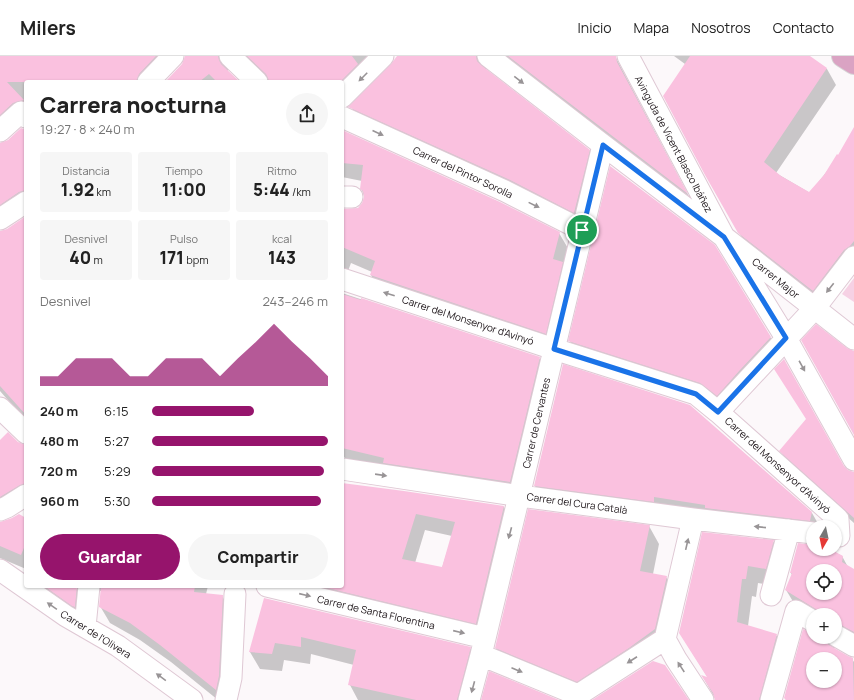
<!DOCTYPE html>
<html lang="es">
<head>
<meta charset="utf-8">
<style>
	body { margin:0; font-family:Manrope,sans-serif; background:#f6f6f6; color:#222; height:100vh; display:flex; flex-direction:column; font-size:15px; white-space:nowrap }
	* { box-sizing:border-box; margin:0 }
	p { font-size:13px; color:#767676 }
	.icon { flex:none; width:22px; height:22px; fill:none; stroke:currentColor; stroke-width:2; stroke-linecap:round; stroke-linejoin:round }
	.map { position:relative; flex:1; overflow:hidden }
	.panel { position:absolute; left:24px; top:24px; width:320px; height:508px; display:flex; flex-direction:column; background:#fff; border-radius:4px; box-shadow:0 1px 3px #0004 }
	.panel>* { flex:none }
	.needle { width:26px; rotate:189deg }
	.fabs { position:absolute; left:806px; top:464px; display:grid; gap:8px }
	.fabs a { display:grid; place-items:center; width:36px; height:36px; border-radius:50%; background:#fff; box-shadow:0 1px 3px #0004; font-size:20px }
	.pin { position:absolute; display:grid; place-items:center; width:34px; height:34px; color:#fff; margin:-17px; border:2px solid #fff; border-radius:50%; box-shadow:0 1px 4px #0007 }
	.round { display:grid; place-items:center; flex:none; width:42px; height:42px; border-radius:21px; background:#f6f6f6 }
	.summary { display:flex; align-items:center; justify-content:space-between; height:68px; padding:0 16px }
	h1 { font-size:22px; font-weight:800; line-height:30px }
	.stats { display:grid; grid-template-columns:repeat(3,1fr); gap:6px; height:68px; padding:4px 16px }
	.stats div { display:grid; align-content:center; border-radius:4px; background:#f6f6f6; text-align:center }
	.stats b { font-size:17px; font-weight:800 }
	.stats small { font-size:11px; font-weight:400 }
	.stats p { font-size:11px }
	.chart { height:112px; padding:8px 16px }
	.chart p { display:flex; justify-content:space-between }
	.chart svg { width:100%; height:72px; margin-top:4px; fill:#96146c; opacity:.7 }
	.cta { display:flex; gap:8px; margin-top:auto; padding:8px 16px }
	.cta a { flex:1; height:46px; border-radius:24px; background:#96146c; color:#fff; font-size:16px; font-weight:800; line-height:46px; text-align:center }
	.cta a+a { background:#f6f6f6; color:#222 }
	ul { padding:0 16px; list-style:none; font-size:13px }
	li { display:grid; grid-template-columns:64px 48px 1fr; align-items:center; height:30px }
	li i { height:10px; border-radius:5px; background:#96146c }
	header { display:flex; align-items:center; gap:24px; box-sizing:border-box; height:56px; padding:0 20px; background:#fff; border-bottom:1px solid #e0e0e0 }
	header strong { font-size:19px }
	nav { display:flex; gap:22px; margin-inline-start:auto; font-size:14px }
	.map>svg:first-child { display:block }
</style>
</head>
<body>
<header>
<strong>Milers</strong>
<nav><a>Inicio</a><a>Mapa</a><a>Nosotros</a><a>Contacto</a></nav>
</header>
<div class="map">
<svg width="854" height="644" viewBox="0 0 854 644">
	<rect width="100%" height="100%" fill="#fcf8fa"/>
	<path fill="#f6d1e4" d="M854 222V246L842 238Z"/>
	<path fill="#0003" fill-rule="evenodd" d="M0 0H177L157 26H26V62L0 82Z
		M186 0H378L342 37V26H268L249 8H231L227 16 238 26H166L183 9Z
		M399 0H615L695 152 488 10 486 14 589 94 598 111 584 173 362 69 352 52Z
		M674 0H808L827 13 836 29 776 117 810 137 838 101 854 75V209L822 250 748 192 706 119 685 8Z
		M22 73H26V154L0 173V87L9 85Z
		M342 75 559 177 569 194 555 294 380 236 371 219 372 216 351 207 342 231V159L389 204 361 132 362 125 342 121Z
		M26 162V365L0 335V176L7 174Z
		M714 190 780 297 726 355 579 301 570 285Z
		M342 237 539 302 549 318 519 443 357 409 342 400Z
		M564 310 812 457 820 471 543 444 535 430Z
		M0 385 17 387 26 390V447L0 463Z
		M781 395 854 417V467L788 408Z
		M342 428 504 451 513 467 485 584 255 530H342ZM425 474 452 480 442 512 415 507Z
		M26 463V513L0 502V467Z
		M649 470 659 488 653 518 666 521 676 538 664 591 587 642 506 609 496 592Z
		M703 477 773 485 783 503 776 530 758 527 756 541 752 540 748 570 776 579 787 596 774 644H716L703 621 708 622 680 577Z
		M813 490V493H828L842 500 848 511 854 514V588L835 591 834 593 852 603 854 606V644H786L785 642 813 578V581H835V559H813L797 552 786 534 792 519 791 517ZM813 515H835V537H813ZM813 603H835V625H813Z
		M36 530H76V534L78 530H208L206 538 222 540 232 557 218 644 171 606 140 584 110 567 100 550 102 535H94L84 567Z
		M264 545 470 592 480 609 471 644H358L350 629 354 609 311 598 310 608 284 604 282 615 260 613 250 596Z"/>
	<path fill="#fac1df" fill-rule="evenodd" d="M0 0H156L139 18 136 26H7L24 44 13 47 0 59Z
		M185 0H218L219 4 221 8 240 26H217L209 18 199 26H165L182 8Z
		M247 0H352L358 8 340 26H269L268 22 266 18Z
		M397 0H476L477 5 481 9 590 94 574 157 510 124 348 51 391 8Z
		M508 0H616L617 6 688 138Z
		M690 0H810L827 12 764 106 781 120 809 136 824 119 837 98 838 99 854 71V185L850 190 844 194 813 235 738 177 705 119 663 40Z
		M21 72 26 74V134L19 136 0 149V87L8 84Z
		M342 74 500 146 560 176 553 203 563 206 546 278 370 219 375 205 342 191V153L358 152 362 147 364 141 363 135 360 133 363 109 342 107Z
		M610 110 715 189 771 281 740 314 717 340 700 327 568 285Z
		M26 160V359L0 330V175L7 173Z
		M342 238 361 244V242L540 301 510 426 383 407 384 402 342 392Z
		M816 268 847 292 854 295V379L801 284Z
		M784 303 844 410 848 414 854 416V462L779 395 806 363 774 313Z
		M563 308 690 349 812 456 810 465 705 452V449L654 441V446L534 430Z
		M8 376 18 386 26 389V427L20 429 0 441V384Z
		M342 427 404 435 504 450 476 568 319 530H342ZM416 458 455 466 442 511 402 503Z
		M528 453 650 469 640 515 667 520 655 573 629 592 577 626 495 592Z
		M19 458 26 462V487L21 499 0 490V466L12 462Z
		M702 476 774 484 766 513 748 510 746 523H742L737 566 777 578 759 644H715L713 637 701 619 707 621 679 577Z
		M798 487 813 489V493H830L843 500 842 506 854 513V576L841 569 835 567V559H823L819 555 785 534 792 517H790ZM813 515H835V537H813Z
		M44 530H77L75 551 72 550Z
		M101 530H195L194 536 223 539 219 620 216 634 160 589 130 567 99 551Z
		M264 542 471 591 457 644H416L348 629 356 594 301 581V591L275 587 272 598 249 596Z
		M803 573 813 577V581H823L825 585 829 589 848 600 853 602 854 644H786L784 642ZM813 603H835V625H813Z
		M653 605 665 609 689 644H592Z
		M489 615 559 644H481Z"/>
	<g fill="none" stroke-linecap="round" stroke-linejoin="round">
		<g stroke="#dfc8d4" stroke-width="23">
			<path id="minor" d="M230 0 257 26
				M488 0 603 89 724 181 854 283
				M628 0 724 181 786 282 854 404
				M148 26 173 0
				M342 41 383 0
				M342 61 505 135 582 174
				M0 75 21 56 26 61
				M342 141H352
				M0 163 26 146
				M342 223 554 293 696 338 718 356 838 463 839 480
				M0 352 26 377
				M718 356 814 253 854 201
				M342 413 520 440 693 463 813 477
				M0 454 7 451 26 439
				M693 463 665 583 676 603 703 644
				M0 514 66 560 118 590 192 644
				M267 530 485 582
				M771 539 789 474
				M85 571 89 530
				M835 579 854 590
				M481 599 578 639 579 644
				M578 639 665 583
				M226 644 231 622 235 538
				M469 644 481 599 603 89
				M771 644 796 555 813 565"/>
		</g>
		<g stroke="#d6d4d5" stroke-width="24">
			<path id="major" d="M843 0 854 7"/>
		</g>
		<use href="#minor" stroke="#fff" stroke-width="21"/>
		<use href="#major" stroke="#daa3c3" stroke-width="22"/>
	</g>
	<defs><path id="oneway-solid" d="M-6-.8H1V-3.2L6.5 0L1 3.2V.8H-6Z"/></defs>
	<g fill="#989496">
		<use href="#oneway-solid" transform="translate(363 21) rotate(135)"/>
		<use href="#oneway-solid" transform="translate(519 24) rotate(38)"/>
		<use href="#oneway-solid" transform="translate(378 77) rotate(24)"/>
		<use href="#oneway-solid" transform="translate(534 149) rotate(26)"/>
		<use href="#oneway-solid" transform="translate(830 232) rotate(128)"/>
		<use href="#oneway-solid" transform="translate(389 238) rotate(-162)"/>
		<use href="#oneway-solid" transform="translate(802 310) rotate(61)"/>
		<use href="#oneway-solid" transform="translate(381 419) rotate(8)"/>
		<use href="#oneway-solid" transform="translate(760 471) rotate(-174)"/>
		<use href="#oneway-solid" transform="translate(510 477) rotate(105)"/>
		<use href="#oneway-solid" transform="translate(687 488) rotate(-77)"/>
		<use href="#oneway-solid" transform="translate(305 539) rotate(13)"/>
		<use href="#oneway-solid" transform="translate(52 550) rotate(-145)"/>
		<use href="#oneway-solid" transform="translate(459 576) rotate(13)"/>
		<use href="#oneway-solid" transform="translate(632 604) rotate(147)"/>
		<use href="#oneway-solid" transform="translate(681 611) rotate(-123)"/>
		<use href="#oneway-solid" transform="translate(517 614) rotate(23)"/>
		<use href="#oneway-solid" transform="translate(161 621) rotate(-144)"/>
		<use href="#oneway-solid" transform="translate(473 631) rotate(105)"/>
	</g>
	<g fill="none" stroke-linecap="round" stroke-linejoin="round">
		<g stroke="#fff" stroke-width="8">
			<path id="route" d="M603 89 724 181 786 282 718 356 696 338 554 293Z"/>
		</g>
		<use href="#route" stroke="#1a73e8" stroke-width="5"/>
	</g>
	<g text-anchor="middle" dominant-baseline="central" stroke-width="3" stroke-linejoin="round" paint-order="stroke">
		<g font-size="10" fill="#191115" stroke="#fff">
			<text transform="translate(674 88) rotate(62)">Avinguda de Vicent Blasco Ibáñez</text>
			<text transform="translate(463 116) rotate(25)">Carrer del Pintor Sorolla</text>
			<text transform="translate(776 222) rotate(39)">Carrer Major</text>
			<text transform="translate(468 264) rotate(18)">Carrer del Monsenyor d'Avinyó</text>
			<text transform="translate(536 367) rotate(-77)">Carrer de Cervantes</text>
			<text transform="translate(778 409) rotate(42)">Carrer del Monsenyor d'Avinyó</text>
			<text transform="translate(577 447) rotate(8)">Carrer del Cura Català</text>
			<text transform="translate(376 556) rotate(13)">Carrer de Santa Florentina</text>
			<text transform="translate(96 578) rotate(32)">Carrer de l'Olivera</text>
		</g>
	</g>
</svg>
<div class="fabs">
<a><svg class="needle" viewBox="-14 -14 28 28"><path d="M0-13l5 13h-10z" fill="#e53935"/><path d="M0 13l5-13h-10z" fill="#767676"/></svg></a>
<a><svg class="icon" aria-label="locate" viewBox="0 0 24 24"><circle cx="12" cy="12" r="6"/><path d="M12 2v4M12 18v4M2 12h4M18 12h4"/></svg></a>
<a>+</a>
<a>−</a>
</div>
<div class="pin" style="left:582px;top:174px;background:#1e9e55"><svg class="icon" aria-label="arrive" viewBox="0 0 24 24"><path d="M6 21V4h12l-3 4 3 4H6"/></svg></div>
<section class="panel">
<div class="summary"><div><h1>Carrera nocturna</h1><p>19:27 · 8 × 240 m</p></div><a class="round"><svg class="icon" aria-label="share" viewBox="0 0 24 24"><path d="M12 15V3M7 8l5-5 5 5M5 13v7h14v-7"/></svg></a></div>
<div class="stats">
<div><p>Distancia</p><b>1.92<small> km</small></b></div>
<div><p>Tiempo</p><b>11:00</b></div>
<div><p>Ritmo</p><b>5:44<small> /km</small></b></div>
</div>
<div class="stats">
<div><p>Desnivel</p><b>40<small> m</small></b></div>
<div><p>Pulso</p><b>171<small> bpm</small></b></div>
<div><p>kcal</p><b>143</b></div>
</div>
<div class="chart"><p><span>Desnivel</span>243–246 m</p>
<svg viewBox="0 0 160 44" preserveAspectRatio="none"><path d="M0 44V38L10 38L20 27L30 27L40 27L50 38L60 38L70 27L80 27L90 27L100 38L110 27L120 17L130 6L140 17L150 27L160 38V44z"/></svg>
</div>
<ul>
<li><b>240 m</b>6:15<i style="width:58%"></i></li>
<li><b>480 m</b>5:27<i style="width:100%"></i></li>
<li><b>720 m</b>5:29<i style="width:98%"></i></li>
<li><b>960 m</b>5:30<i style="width:96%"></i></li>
</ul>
<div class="cta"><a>Guardar</a><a>Compartir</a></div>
</section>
</div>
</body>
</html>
